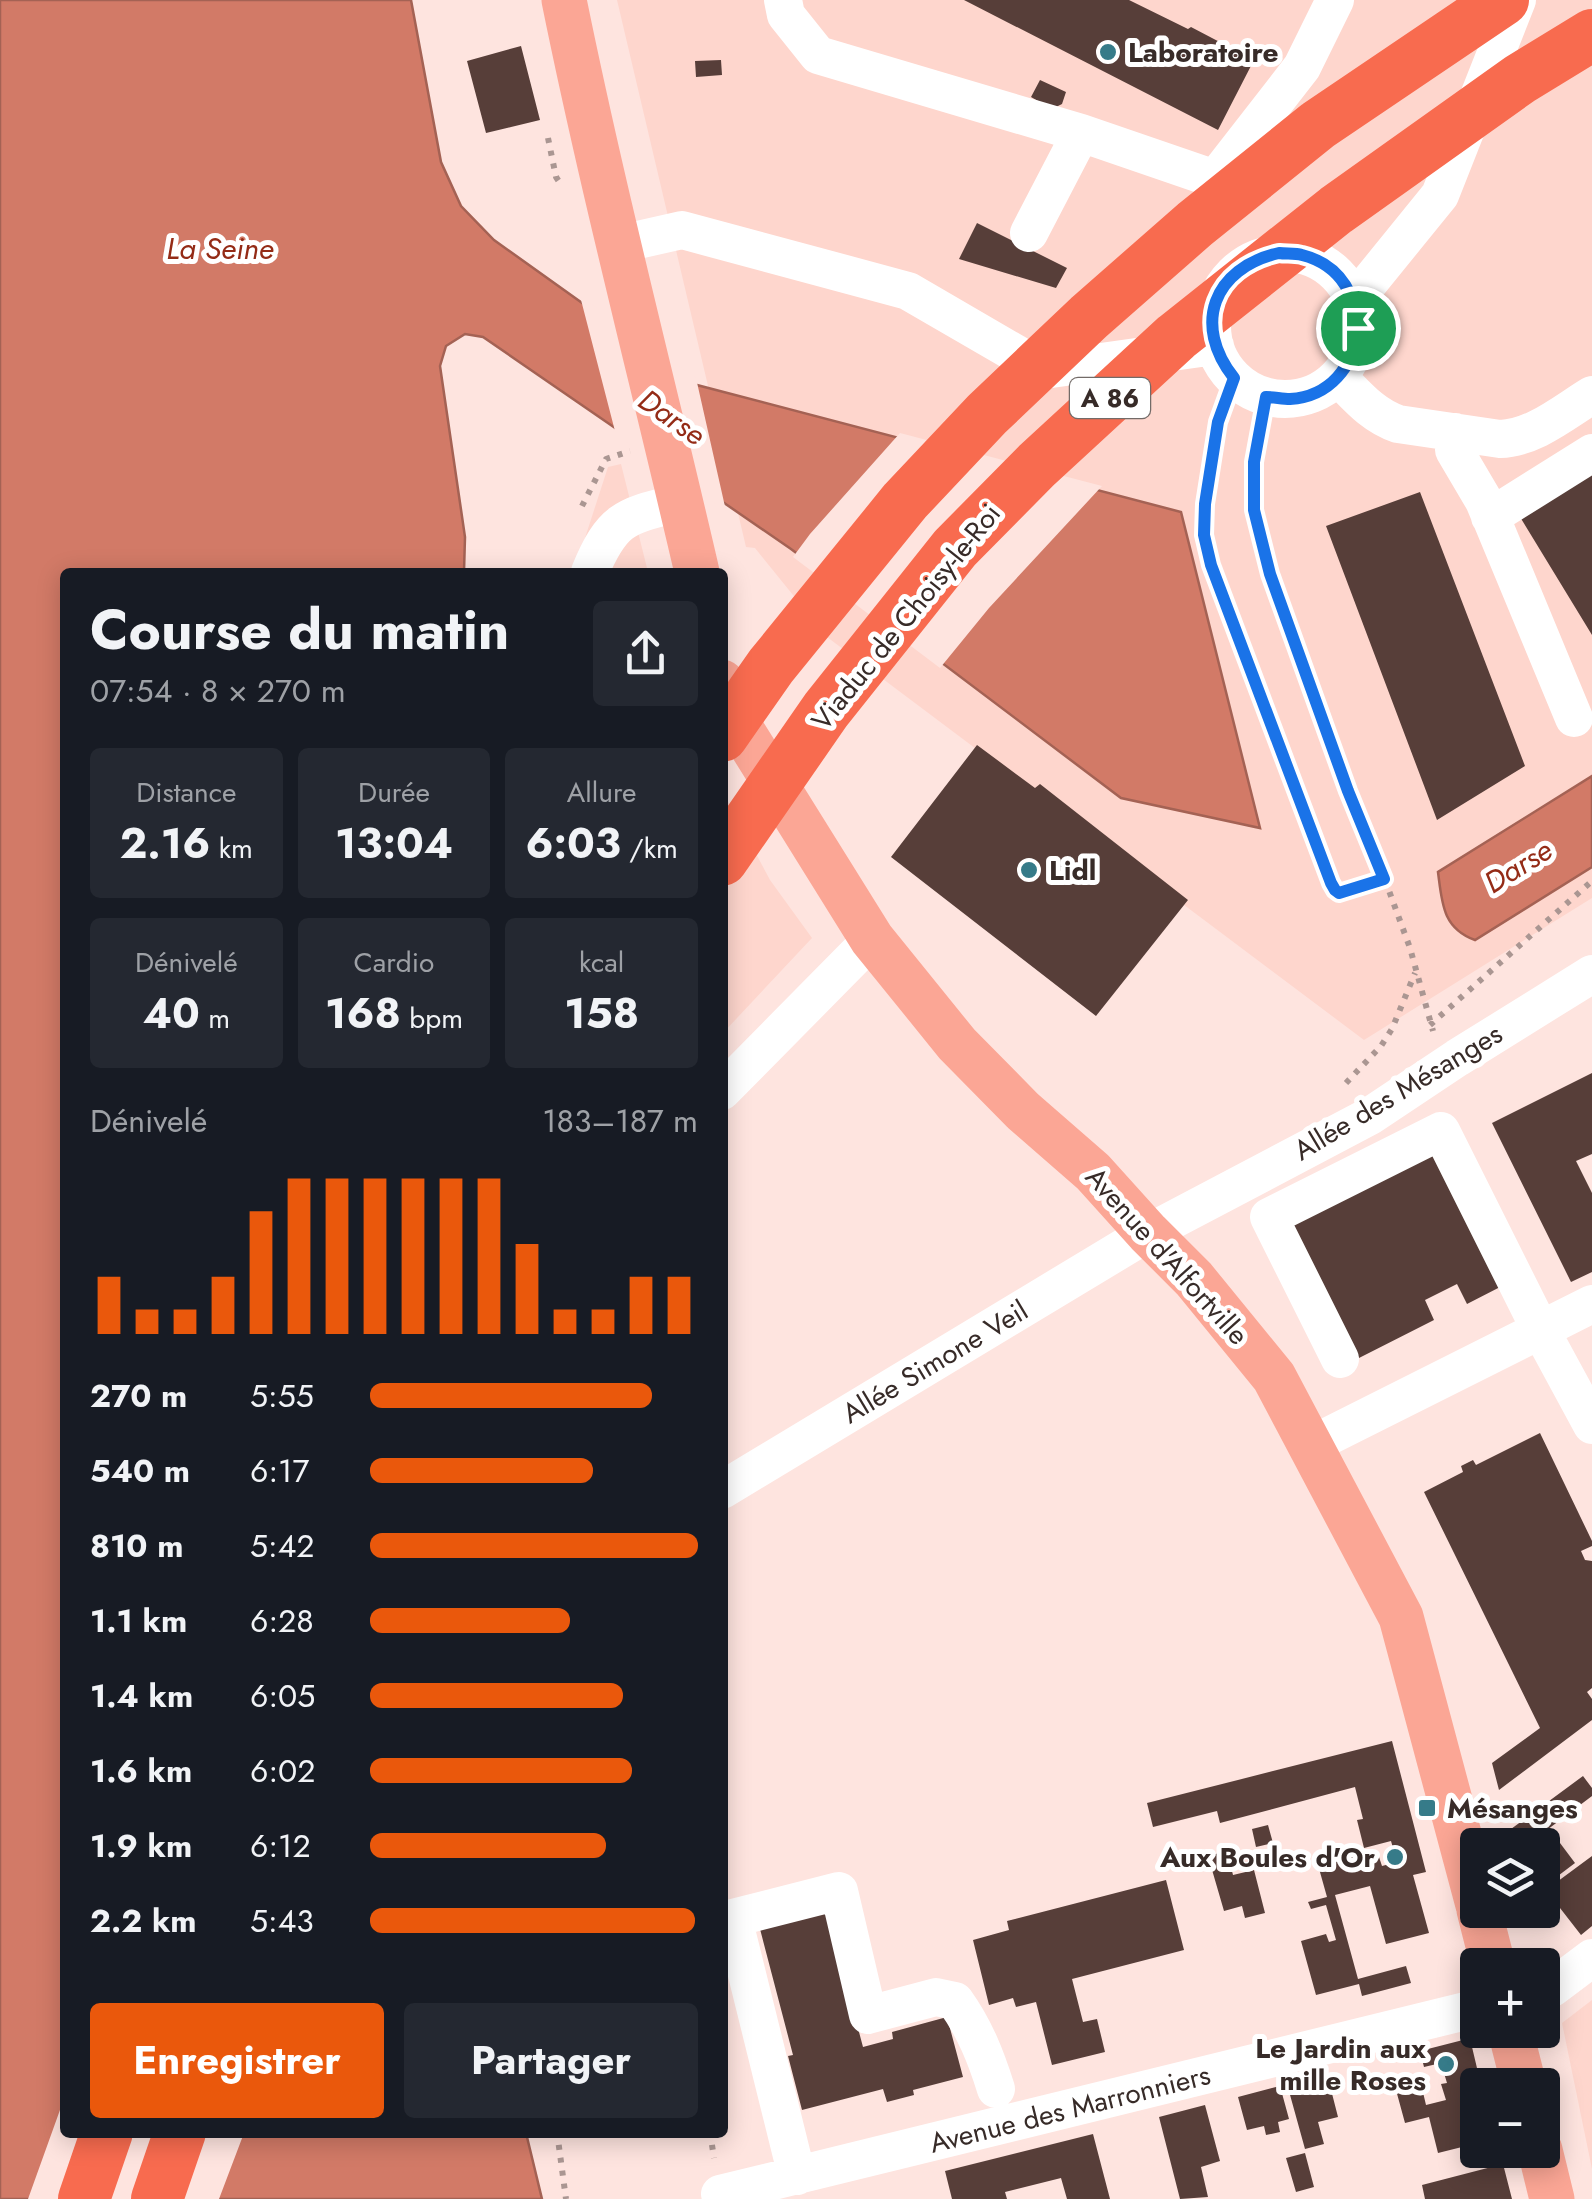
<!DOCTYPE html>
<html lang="fr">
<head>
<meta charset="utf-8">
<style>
	body { margin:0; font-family:Jost,sans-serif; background:#242831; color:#f1f3f6; height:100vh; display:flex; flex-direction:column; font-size:38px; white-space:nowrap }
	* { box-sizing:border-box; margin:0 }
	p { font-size:32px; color:#9ea1a6 }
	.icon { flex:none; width:55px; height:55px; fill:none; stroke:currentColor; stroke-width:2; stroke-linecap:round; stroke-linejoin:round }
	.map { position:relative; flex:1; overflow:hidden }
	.drawer { position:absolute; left:60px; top:568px; width:668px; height:1570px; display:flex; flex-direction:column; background:#171b24; border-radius:10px; box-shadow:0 5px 25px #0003 }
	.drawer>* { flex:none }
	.buttons { position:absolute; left:1460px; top:1828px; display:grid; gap:20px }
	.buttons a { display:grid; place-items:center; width:100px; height:100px; border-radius:10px; background:#171b24; box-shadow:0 5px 25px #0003; font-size:50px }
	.pin { position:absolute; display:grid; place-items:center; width:85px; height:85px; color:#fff; margin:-42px; border:5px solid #fff; border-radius:50%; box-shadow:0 2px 10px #0007 }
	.round { display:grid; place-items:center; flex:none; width:105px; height:105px; border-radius:10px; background:#242831 }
	.summary { display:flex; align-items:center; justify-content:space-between; height:170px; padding:0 30px }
	h1 { font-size:55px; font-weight:700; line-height:75px }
	.figures { display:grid; grid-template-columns:repeat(3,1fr); gap:15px; height:170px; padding:10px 30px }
	.figures div { display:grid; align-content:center; border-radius:10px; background:#242831; text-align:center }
	.figures b { font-size:42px; font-weight:700 }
	.figures small { font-size:28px; font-weight:400 }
	.figures p { font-size:28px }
	.chart { height:280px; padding:20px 30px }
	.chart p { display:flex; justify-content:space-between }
	.chart svg { width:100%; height:180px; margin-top:10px; stroke:#ea580c; stroke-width:6 }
	.primary-button { display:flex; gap:20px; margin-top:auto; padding:20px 30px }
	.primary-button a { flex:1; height:115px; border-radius:10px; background:#ea580c; color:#fff; font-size:40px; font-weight:700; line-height:115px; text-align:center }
	.primary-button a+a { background:#242831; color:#f1f3f6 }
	ul { padding:0 30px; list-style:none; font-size:32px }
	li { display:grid; grid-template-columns:160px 120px 1fr; align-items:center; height:75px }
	li i { height:25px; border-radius:12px; background:#ea580c }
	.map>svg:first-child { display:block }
</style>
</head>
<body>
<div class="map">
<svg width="1592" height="2199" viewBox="0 0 1592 2199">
	<rect width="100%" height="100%" fill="#fee4df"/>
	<path fill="#fed6cd" d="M617 0H1592V898L1364 1040 827 637 755 548 746 547Z
		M621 464 648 572H574L608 467Z
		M722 790 770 880 812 938 723 1033Z
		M1592 2000V2169L1562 2023Z"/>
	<path fill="#d27a67" stroke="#a46254" stroke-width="2.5" d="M0 0H411L441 162 461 206 494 240 697 385 1181 512 1260 828 1121 798 791 549 483 337 465 334 446 346 440 366 465 537 464 572H65V2132L526 2133 542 2199H0Z
		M1592 776V867L1475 940C1442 928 1442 902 1438 872Z"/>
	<path fill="#fee4df" d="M580 296 696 378 726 511 616 435Z
		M900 433 1102 486 989 608 940 668 793 557 810 534Z
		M65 2096V2132L244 2133 219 2199H28Z"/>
	<path fill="#573e39" d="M964 0H1129L1188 29 1191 27 1254 60 1218 130Z
		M521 46 540 120 486 133 467 61Z
		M721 60 722 75 696 77 695 61Z
		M1040 80 1066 92 1062 104 1052 109 1031 97Z
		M977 223 1067 268 1056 288 959 259Z
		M1592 466V635L1517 512Z
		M1420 492 1525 766 1437 820 1326 526Z
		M977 745 1035 788 1040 784 1188 900 1096 1016 891 857Z
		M1592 1073V1154L1576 1161 1592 1193V1272L1571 1282 1492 1123Z
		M1437 1149 1504 1285 1467 1304 1457 1284 1425 1300 1434 1320 1359 1358 1290 1222Z
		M1540 1433 1592 1541V1546L1581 1551 1585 1560 1592 1561V1688L1587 1692 1592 1699V1720L1499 1790 1492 1763 1540 1728 1424 1492 1463 1472 1461 1466 1473 1460 1476 1465Z
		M1392 1741 1426 1872 1413 1875 1429 1933 1386 1944 1370 1886 1335 1895 1358 1979 1406 1966 1411 1983 1362 1996 1359 1984 1316 1995 1301 1941 1326 1934 1329 1942 1336 1940 1326 1905 1311 1909 1308 1902 1327 1897 1318 1865 1377 1851 1382 1866 1397 1862 1391 1841 1364 1848 1357 1820 1363 1819 1355 1787 1220 1823 1217 1811 1153 1827 1147 1803Z
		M1583 1776 1592 1788V1796L1527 1845H1523L1511 1829Z
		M1268 1825 1273 1843 1256 1847 1252 1829Z
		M1560 1843 1575 1863 1542 1888V1857Z
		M1227 1851 1233 1875 1254 1870 1265 1913 1245 1918 1242 1906 1224 1911 1208 1856Z
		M1592 1856V1926L1581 1935 1546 1890Z
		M1166 1880 1184 1950 1072 1979 1083 2022 1097 2019 1105 2052 1052 2065 1036 2002 1016 2007 1013 1998 989 2005 973 1940 1009 1930 1007 1921Z
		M827 1912 863 2047 893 2039 892 2032 947 2017 963 2077 913 2090 914 2095 887 2102 883 2089 802 2110 788 2056 793 2055 760 1929Z
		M1463 2040 1472 2047 1481 2085H1478V2105L1472 2106 1478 2130V2143L1438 2153 1429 2117 1405 2123 1396 2090 1421 2084 1426 2105 1446 2100 1441 2084 1447 2083 1441 2063 1424 2067 1420 2051Z
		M1327 2074 1338 2117 1318 2122 1324 2144 1305 2149 1287 2084Z
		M1280 2086 1289 2119 1278 2122 1280 2132 1266 2135 1264 2126 1247 2130 1238 2097Z
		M1205 2105 1220 2161 1201 2167 1208 2197 1180 2199 1159 2117Z
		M1093 2134 1110 2199H1067L1061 2178 1005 2192 1007 2199H952L945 2171Z
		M1305 2153 1314 2187 1296 2192 1286 2158Z
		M1503 2164 1512 2199H1425L1422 2185Z"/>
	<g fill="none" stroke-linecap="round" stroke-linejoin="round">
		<path stroke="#aa9692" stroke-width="6" stroke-dasharray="5 8" stroke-linecap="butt" d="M548 138 556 177 560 183
			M1234 378 1218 422 1205 504 1204 535 1211 565 1335 890 1339 893 1384 879
			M1266 397 1254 462 1253 489 1254 510 1270 574 1348 791 1370 839 1410 948 1433 1031
			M582 506 606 459 630 451
			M1430 1025 1592 881
			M1346 1083 1381 1046 1392 1029 1415 973
			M557 2132 566 2199
			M710 2132 714 2158"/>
		<path stroke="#fff" stroke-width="38" d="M783 0 786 15 818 55 1081 133
			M1029 233 1081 133 1215 179 1302 67 1335 0
			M620 244 682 230 908 291 1044 370 1215 346
			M1212 326a73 73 0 1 1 146 0a73 73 0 1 1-146 0Z
			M1354 301 1440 195 1517 0
			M1338 377C1357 396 1372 415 1398 424L1500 439C1534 438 1564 412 1592 395
			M1455 432 1454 450 1484 501 1574 718
			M1490 517 1592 453
			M590 572C613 516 627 516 682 502
			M722 1091 872 939
			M1340 1359 1269 1217 1441 1131 1540 1329 1592 1425
			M1311 1445 1592 1304
			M722 1490 1148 1233 1370 1116 1457 1058 1592 974
			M1542 1991 1552 1988 1592 1958
			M797 2176 733 1918 839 1891 868 2015 936 1997 955 2001C975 2029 986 2057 996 2089
			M720 2194 1478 2008"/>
		<path stroke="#fba695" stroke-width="45" d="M564 0C603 192 653 382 697 572
			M722 682 728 708 872 939 957 1044 1023 1111 1093 1172 1148 1233 1194 1279 1274 1377 1401 1617 1478 1905
			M1479 1910 1493 1965
			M1510 2030 1524 2085
			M1540 2150 1552 2199"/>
		<path stroke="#f86b4f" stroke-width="52" d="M722 736 771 666 905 501 987 414 1089 317 1195 224 1318 125 1503 0
			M722 860 826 710 955 548 1037 465 1176 337 1336 210 1520 79 1592 35
			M84 2199 107 2132
			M157 2199 180 2132"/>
	</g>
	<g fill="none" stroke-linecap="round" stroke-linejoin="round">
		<g stroke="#fff" stroke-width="20">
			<path id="route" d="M1279 253C1286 254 1295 253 1302 255 1382 275 1371 394 1290 399 1282 399 1274 397 1266 397L1254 462V510L1270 574 1348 791 1384 879 1339 893 1335 890 1331 883 1211 565 1204 535 1205 504 1218 422 1234 378C1192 325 1213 268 1279 253Z"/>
		</g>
		<use href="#route" stroke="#1a73e8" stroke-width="12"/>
	</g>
	<g fill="#367b89" stroke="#fff" stroke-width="4">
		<circle cx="1108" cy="52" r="10"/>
		<circle cx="1029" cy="870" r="10"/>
		<rect x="1417" y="1798" width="20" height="20" rx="5"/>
		<circle cx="1395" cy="1857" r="10"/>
		<circle cx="1446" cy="2064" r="10"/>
	</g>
	<g text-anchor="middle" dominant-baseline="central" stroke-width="10" stroke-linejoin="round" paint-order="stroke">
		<rect fill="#fff" stroke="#736b68" stroke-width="2.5" x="1070" y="378" width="80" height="40" rx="8"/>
		<g font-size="25" font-weight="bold" fill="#372b28">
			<text x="1110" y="398">A 86</text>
		</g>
		<g font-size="28" font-weight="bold" fill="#372b28" stroke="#fff" text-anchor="start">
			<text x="1128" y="52">Laboratoire</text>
			<text x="1049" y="870">Lidl</text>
			<text x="1447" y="1808">Mésanges</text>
			<text x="1375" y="1857" text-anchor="end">Aux Boules d'Or</text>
			<text x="1426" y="2048" text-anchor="end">Le Jardin aux<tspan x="1426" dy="32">mille Roses</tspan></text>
		</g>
		<g font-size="28" fill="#372b28" stroke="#fff">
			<text transform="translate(906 617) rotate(-51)">Viaduc de Choisy-le-Roi</text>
			<text transform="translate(1398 1092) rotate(-31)">Allée des Mésanges</text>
			<text transform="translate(1167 1256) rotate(48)">Avenue d'Alfortville</text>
			<text transform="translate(935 1362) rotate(-31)">Allée Simone Veil</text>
			<text transform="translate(1070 2109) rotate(-14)">Avenue des Marronniers</text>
		</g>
		<g font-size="30" font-style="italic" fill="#942b16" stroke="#fff">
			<text x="220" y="248">La Seine</text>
			<text transform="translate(672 417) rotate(35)">Darse</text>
			<text transform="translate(1518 866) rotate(-32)">Darse</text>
		</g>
	</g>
</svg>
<div class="buttons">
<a><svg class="icon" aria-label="layers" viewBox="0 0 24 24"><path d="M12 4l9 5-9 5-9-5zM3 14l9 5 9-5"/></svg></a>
<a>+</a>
<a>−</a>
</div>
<div class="pin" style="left:1358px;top:328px;background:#1e9e55"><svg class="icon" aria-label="arrive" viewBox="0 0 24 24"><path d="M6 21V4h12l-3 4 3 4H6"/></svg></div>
<section class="drawer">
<div class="summary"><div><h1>Course du matin</h1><p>07:54 · 8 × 270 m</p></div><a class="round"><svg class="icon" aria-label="share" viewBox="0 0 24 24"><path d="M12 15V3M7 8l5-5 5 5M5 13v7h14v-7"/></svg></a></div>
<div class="figures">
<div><p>Distance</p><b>2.16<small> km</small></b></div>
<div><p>Durée</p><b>13:04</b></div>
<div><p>Allure</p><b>6:03<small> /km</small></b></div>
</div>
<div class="figures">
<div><p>Dénivelé</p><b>40<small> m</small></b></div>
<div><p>Cardio</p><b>168<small> bpm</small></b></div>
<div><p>kcal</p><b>158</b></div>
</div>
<div class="chart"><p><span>Dénivelé</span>183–187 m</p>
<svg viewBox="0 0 160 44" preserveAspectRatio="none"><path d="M5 44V30M15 44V38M25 44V38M35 44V30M45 44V14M55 44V6M65 44V6M75 44V6M85 44V6M95 44V6M105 44V6M115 44V22M125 44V38M135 44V38M145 44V30M155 44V30"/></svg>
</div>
<ul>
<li><b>270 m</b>5:55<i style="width:86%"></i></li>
<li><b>540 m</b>6:17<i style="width:68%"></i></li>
<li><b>810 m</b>5:42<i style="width:100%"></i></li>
<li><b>1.1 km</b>6:28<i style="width:61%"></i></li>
<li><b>1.4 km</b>6:05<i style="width:77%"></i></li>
<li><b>1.6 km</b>6:02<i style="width:80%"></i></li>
<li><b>1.9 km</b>6:12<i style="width:72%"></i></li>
<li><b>2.2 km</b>5:43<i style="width:99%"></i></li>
</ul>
<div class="primary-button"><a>Enregistrer</a><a>Partager</a></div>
</section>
</div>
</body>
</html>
